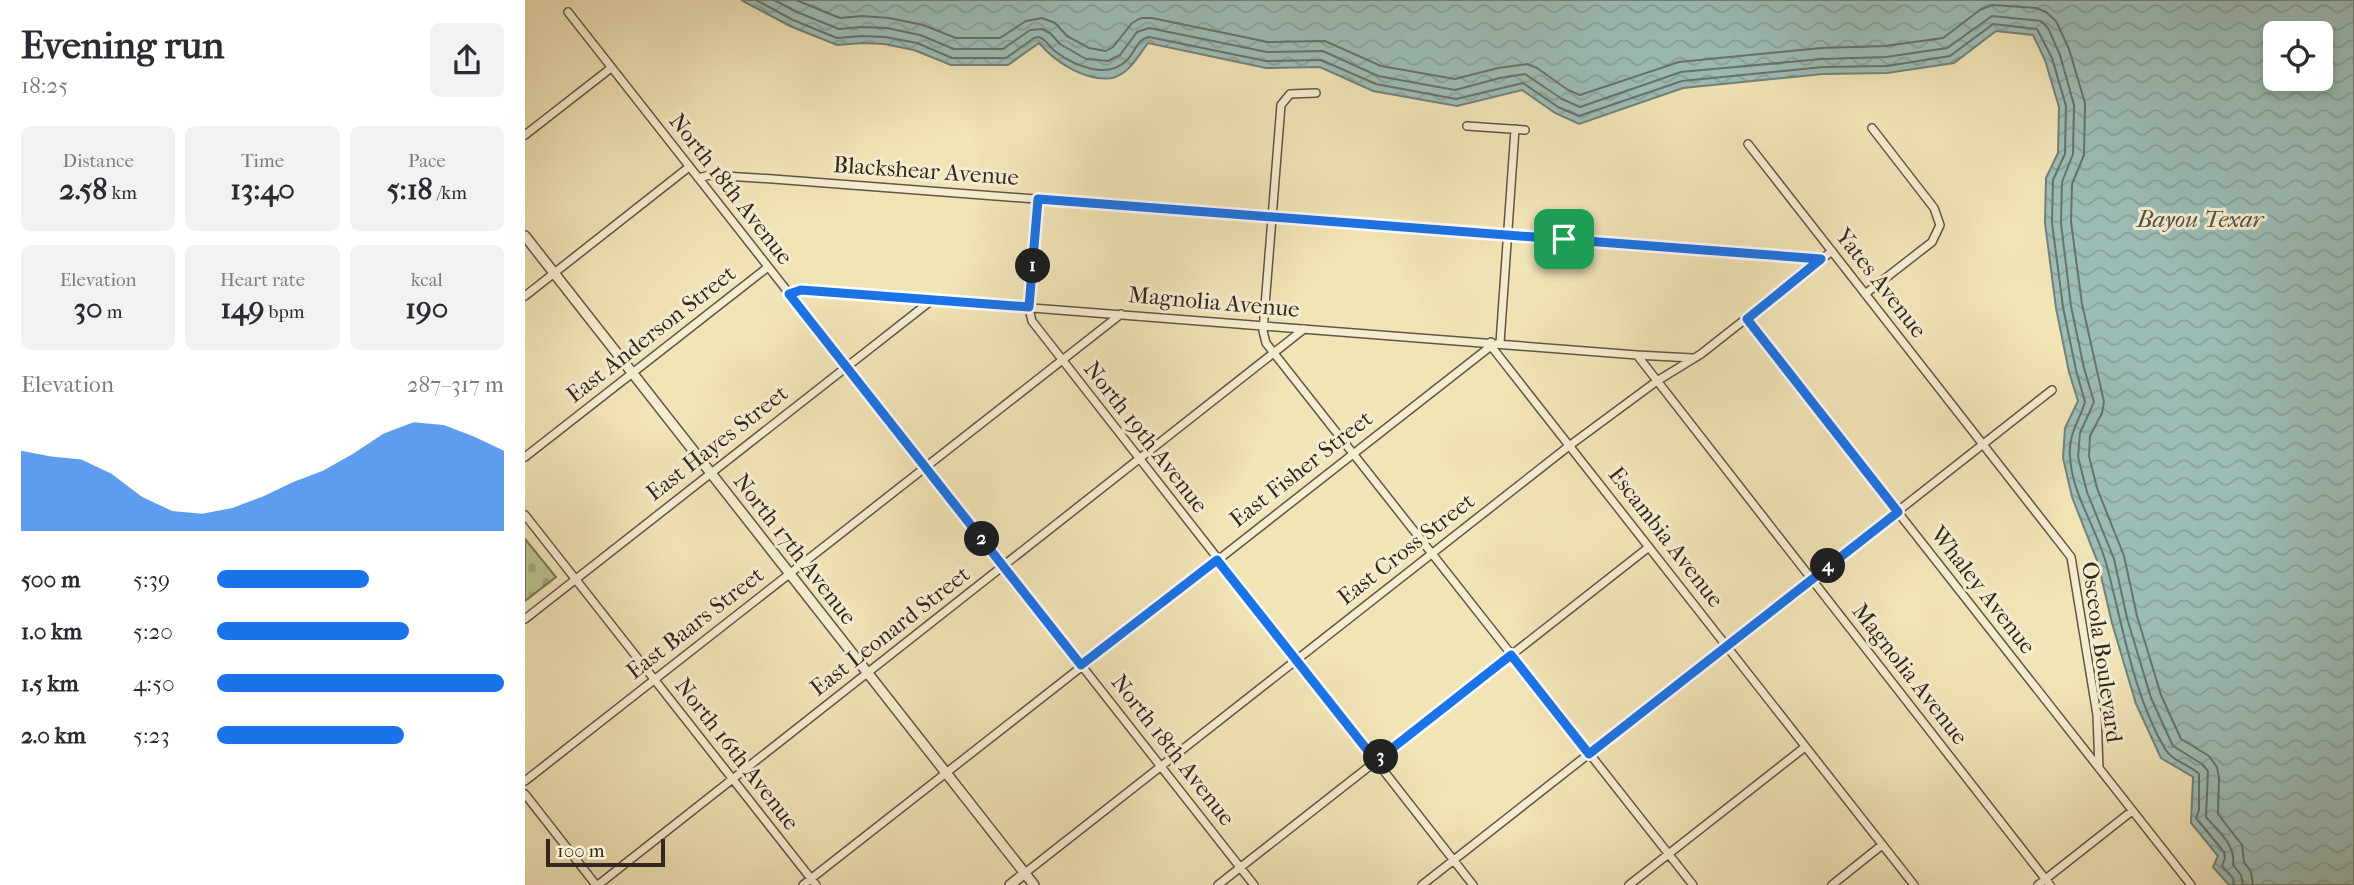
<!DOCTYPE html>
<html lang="en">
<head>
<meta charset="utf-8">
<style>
	body { margin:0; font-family:"IM FELL French Canon",serif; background:#f2f2f3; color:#2b2b33; height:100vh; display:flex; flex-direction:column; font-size:26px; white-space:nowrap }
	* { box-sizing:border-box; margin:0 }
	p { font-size:23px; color:#7c7c81 }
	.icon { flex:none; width:38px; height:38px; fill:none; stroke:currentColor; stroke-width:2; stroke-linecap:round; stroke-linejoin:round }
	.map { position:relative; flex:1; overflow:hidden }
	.drawer { display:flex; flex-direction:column; background:#fff; width:525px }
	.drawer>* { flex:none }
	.fabs { position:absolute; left:1738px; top:21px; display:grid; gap:14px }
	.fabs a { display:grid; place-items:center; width:70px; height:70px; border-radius:10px; background:#fff; box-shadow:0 4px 10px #0003; font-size:35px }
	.scale { position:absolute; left:21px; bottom:18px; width:119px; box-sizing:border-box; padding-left:7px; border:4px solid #332720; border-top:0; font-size:19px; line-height:24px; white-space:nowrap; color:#332720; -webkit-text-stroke:5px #f6edd0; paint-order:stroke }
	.pin { position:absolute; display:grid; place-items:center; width:60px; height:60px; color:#fff; margin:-30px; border-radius:14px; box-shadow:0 4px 10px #0006 }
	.km { position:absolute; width:35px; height:35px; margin:-18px; border-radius:50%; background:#222; color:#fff; font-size:19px; line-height:35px; text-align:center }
	.round { display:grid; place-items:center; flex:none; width:74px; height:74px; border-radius:10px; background:#f2f2f3 }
	.headline { display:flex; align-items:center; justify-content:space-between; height:119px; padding:0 21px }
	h1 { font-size:38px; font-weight:800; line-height:52px }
	.metrics { display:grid; grid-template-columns:repeat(3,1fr); gap:10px; height:119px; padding:7px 21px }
	.metrics div { display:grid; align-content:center; border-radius:10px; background:#f2f2f3; text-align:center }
	.metrics b { font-size:30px; font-weight:800 }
	.metrics small { font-size:19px; font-weight:400 }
	.metrics p { font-size:19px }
	.chart { height:196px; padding:14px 21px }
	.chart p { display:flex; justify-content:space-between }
	.chart svg { width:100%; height:126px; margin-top:7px; fill:#1a73e8; opacity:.7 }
	ul { padding:0 21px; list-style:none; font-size:23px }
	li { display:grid; grid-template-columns:112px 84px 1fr; align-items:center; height:52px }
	li i { height:18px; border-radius:9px; background:#1a73e8 }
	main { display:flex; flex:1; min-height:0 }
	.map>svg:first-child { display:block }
</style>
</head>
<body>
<main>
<section class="drawer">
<div class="headline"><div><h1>Evening run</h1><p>18:25</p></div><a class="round"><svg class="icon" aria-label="share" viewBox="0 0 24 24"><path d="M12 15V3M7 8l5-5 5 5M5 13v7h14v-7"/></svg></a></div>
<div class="metrics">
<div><p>Distance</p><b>2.58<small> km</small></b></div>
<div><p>Time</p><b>13:40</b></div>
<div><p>Pace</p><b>5:18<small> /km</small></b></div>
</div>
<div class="metrics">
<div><p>Elevation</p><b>30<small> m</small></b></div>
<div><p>Heart rate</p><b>149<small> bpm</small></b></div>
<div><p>kcal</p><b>190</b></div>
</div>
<div class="chart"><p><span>Elevation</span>287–317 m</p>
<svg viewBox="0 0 160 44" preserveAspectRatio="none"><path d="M0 44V16L10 18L20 19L30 24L40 32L50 37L60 38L70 36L80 32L90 27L100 23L110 17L120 10L130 6L140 7L150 11L160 16V44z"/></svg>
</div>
<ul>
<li><b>500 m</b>5:39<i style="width:53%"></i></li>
<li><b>1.0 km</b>5:20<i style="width:67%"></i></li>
<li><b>1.5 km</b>4:50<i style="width:100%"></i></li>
<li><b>2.0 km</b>5:23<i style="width:65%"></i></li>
</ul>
</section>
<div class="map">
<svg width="1829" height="885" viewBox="0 0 1829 885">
	<defs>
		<pattern id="cemetery-stones" width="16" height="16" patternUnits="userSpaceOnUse" patternTransform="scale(1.75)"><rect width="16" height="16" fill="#bac48e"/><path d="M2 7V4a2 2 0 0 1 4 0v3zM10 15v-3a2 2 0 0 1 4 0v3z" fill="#a0a87a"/></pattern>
		<pattern id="water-waves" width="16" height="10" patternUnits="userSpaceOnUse" patternTransform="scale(1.75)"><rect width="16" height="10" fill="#9cbdb6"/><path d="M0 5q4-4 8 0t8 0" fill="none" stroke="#87a29c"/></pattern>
	</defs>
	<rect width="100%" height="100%" fill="#f1e4b7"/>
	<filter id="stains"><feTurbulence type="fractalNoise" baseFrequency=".00286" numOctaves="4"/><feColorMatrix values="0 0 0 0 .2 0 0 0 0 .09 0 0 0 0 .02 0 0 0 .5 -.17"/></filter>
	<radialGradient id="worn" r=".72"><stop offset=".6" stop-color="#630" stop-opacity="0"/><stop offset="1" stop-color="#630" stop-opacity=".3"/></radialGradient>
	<path fill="url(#cemetery-stones)" stroke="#767657" stroke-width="2" d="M0 539 31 577 0 601Z"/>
	<path fill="url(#water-waves)" stroke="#72817a" stroke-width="2" fill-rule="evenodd" d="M216 0H1829V885H1704L1688 867 1693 856 1666 823 1668 777 1636 758 1611 704 1587 623 1573 563 1547 497 1538 458 1540 428 1553 401 1544 372 1531 308 1520 223 1521 178 1533 153 1534 107 1520 60 1508 35 1471 31 1429 63 1362 73 1298 74 1158 88 1054 124 1030 113 997 90 932 106 848 91 795 67 741 68 623 43C614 55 603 75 587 78 561 82 530 62 514 43L483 65H426L389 50 359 44 337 43 312 45 265 26ZM1796 33V79H1750V33Z"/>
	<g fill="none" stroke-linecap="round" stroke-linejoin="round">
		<path stroke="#68726b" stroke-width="2" d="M231 0 268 20 312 38 337 36 360 37 392 43 427 58H481L509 38 514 37C522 40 524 47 531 52 550 66 583 80 602 60 610 52 612 39 624 37L741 61 796 60 851 84 931 99 998 83 1033 107 1054 116 1157 81 1298 67 1362 66 1425 56 1468 24 1512 29 1527 58 1541 106 1540 154 1528 180 1527 223 1538 307 1551 370 1560 402C1554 422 1543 434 1545 457 1547 494 1571 527 1581 563 1598 625 1607 692 1640 749 1647 761 1665 765 1674 774V810L1671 818 1699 852 1700 858 1697 866 1708 878 1709 885
			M249 0 272 12 314 29 337 27 362 28 395 35 429 49H478L505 30 517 29 525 33 535 44 561 59 583 61 595 55 612 32 624 28 742 52 798 51 853 76 930 90 975 78 1000 74 1037 99 1055 107 1156 72 1297 59 1361 57 1422 48 1467 16 1516 21 1523 28 1535 55 1549 105 1548 154 1537 182 1536 223 1546 306 1559 368 1569 402 1555 433 1553 457 1562 492 1589 559 1602 618 1626 698 1648 746 1677 764 1683 771 1681 817C1693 831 1711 845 1708 865L1716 875 1718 885
			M271 0 315 18 337 16 364 18 398 25 431 38H475L501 21 517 18 530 23 542 36 564 48 581 51 588 47 607 23 616 18H627L743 42 800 41 856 66 930 79 973 68 1002 64 1012 68 1043 90 1055 95 1154 62 1296 48 1360 46 1418 38 1455 10 1467 5 1511 8 1521 12 1531 21 1544 49 1560 103 1559 155 1547 184 1546 222 1557 304 1579 402 1577 413 1565 436 1564 456 1572 488 1599 556 1612 616 1636 695 1656 739 1684 756 1692 767 1694 778 1693 814 1717 845 1719 862 1726 872 1728 885"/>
		<g stroke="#625646" stroke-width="10">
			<path id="minor" d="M43 12 729 885
				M791 93 765 94 756 105 738 331 741 343 1168 885
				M942 126 1000 130
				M0 135 86 68
				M1223 144 1546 557 1572 715 1574 768
				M173 178 185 175 248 179 1296 259
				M513 199 504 309 507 321 948 885
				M264 294 276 290 1112 355 1525 885
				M1340 294 1407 242 1415 225 1409 208 1347 128
				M0 296 164 167
				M1221 319 1666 885
				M975 343 990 129
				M966 346 1389 885
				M1112 355 1167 358
				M0 457 243 267
				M0 515 291 885
				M0 619 407 300
				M0 781 596 314
				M0 794 71 885
				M500 873 1044 446 1132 381 1176 354 1307 251
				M73 885 779 329
				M278 885 966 346V342
				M693 885 1124 547
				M897 885 1527 390
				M1104 885 1280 747
				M1307 885 1357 845
				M1513 885 1607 811"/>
		</g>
		<g stroke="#625646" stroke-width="12">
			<path id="tertiary" d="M0 236 509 885
				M485 885 500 873"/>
		</g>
		<use href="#minor" stroke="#f6edd0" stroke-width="7"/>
		<use href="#tertiary" stroke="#f6edd0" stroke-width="9"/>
	</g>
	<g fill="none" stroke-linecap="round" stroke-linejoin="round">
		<g stroke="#fff" stroke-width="14">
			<path id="route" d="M513 199 1296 259 1222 319 1373 512 1064 754 986 655 851 761 692 560 556 665 264 294 276 290 504 307Z"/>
		</g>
		<use href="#route" stroke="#1a73e8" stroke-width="9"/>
	</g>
	<g text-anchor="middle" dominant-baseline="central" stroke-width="6" stroke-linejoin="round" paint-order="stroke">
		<g font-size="23" fill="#332720" stroke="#f6edd0">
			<text transform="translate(401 171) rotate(4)">Blackshear Avenue</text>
			<text transform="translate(206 189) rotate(52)">North 18th Avenue</text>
			<text transform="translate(1356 283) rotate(52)">Yates Avenue</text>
			<text transform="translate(689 302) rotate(5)">Magnolia Avenue</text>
			<text transform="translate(126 334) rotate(-38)">East Anderson Street</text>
			<text transform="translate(621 437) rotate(52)">North 19th Avenue</text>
			<text transform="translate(192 443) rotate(-38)">East Hayes Street</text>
			<text transform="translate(776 469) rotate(-38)">East Fisher Street</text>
			<text transform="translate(1141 537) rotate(52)">Escambia Avenue</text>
			<text transform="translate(270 549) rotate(52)">North 17th Avenue</text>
			<text transform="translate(881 549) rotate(-38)">East Cross Street</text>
			<text transform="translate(1458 590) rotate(52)">Whaley Avenue</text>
			<text transform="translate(170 623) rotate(-38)">East Baars Street</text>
			<text transform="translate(365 631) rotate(-38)">East Leonard Street</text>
			<text transform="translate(1577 652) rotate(82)">Osceola Boulevard</text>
			<text transform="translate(1385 674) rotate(52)">Magnolia Avenue</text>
			<text transform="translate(648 750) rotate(52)">North 18th Avenue</text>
			<text transform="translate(212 754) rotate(52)">North 16th Avenue</text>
		</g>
		<g font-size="24" font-style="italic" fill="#52544d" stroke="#f6edd0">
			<text x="1675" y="219">Bayou Texar</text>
		</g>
	</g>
	<rect width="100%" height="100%" filter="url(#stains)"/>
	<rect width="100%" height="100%" fill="url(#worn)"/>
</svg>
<div class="fabs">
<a><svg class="icon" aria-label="locate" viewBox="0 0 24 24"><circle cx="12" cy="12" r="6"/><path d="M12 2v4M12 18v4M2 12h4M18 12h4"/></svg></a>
</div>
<div class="scale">100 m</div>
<div class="pin" style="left:1039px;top:239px;background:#1e9e55"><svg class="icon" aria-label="arrive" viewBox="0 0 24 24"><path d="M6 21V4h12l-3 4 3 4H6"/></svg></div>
<b class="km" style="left:508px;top:266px">1</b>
<b class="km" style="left:457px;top:539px">2</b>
<b class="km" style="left:856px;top:757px">3</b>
<b class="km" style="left:1303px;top:566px">4</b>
</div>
</main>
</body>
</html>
